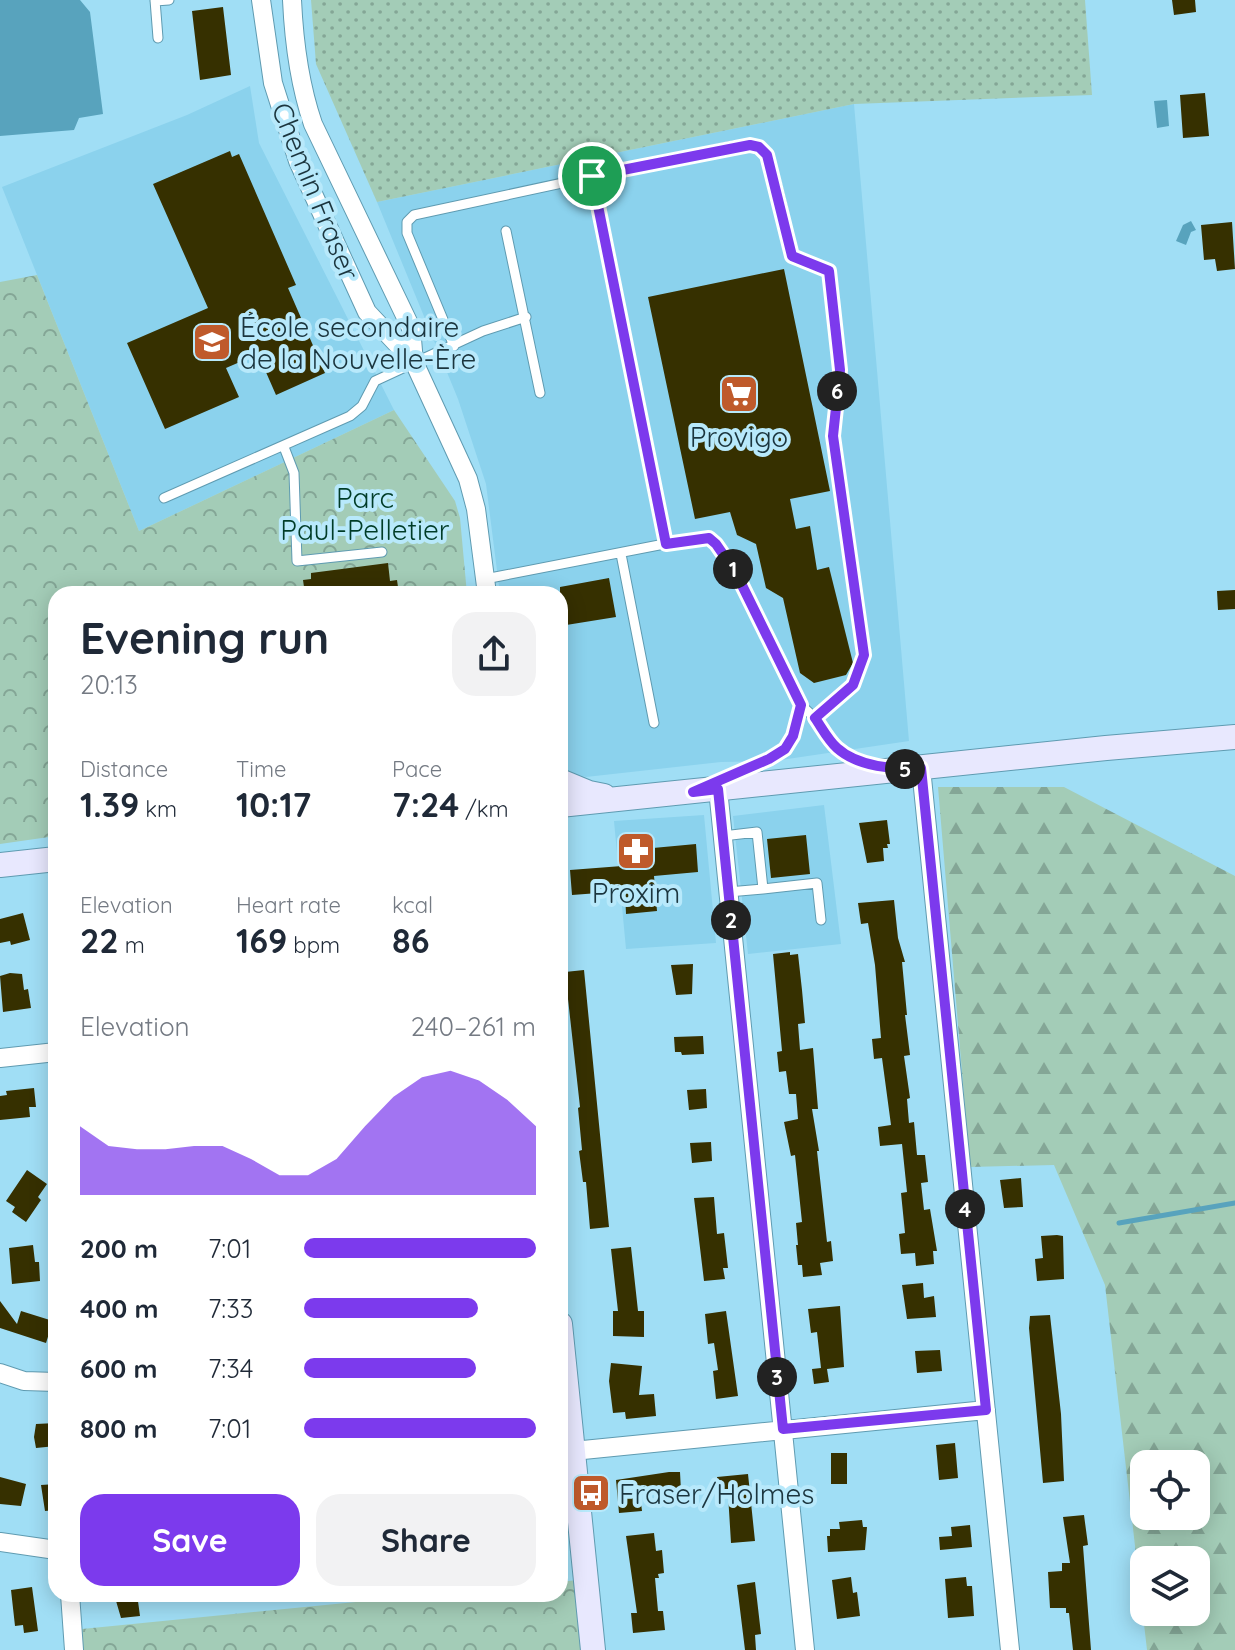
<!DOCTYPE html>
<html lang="en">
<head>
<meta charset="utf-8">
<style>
	body { margin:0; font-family:Quicksand,sans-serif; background:#f2f2f3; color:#1f2937; height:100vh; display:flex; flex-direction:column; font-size:30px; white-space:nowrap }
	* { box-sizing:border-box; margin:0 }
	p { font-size:26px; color:#747a83 }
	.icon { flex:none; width:44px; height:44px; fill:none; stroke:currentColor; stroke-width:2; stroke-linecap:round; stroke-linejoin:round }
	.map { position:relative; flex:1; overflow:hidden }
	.side { position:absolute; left:48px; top:586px; width:520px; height:1016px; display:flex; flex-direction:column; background:#fff; border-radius:24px; box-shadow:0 4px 20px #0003 }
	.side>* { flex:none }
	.fabs { position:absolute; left:1130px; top:1450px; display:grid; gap:16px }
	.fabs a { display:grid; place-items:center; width:80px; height:80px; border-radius:16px; background:#fff; box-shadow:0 4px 20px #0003; font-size:40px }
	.pin { position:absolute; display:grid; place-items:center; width:68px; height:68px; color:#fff; margin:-34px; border:4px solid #fff; border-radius:50%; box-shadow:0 2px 8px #0007 }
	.km { position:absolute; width:40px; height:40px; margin:-20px; border-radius:50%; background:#222; color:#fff; font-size:22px; line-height:40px; text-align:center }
	.round { display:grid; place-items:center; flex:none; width:84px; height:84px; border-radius:24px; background:#f2f2f3 }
	.summary { display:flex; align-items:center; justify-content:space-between; height:136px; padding:0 32px }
	h1 { font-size:44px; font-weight:700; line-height:60px }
	.stats { display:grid; grid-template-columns:repeat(3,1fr); gap:12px; height:136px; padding:8px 32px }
	.stats div { display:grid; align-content:center }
	.stats b { font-size:34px; font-weight:700 }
	.stats small { font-size:22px; font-weight:400 }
	.stats p { font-size:22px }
	.chart { height:224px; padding:16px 32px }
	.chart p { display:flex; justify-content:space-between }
	.chart svg { width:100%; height:144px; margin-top:8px; fill:#7c3aed; opacity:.7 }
	.primary-button { display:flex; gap:16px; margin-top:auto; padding:16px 32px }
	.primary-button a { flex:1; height:92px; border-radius:24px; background:#7c3aed; color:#fff; font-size:32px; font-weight:700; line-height:92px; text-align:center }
	.primary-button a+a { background:#f2f2f3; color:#1f2937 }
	ul { padding:0 32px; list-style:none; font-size:26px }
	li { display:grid; grid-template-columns:128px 96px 1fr; align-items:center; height:60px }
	li i { height:20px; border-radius:10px; background:#7c3aed }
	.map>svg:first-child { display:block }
</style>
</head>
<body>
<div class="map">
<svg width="1235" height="1650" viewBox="0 0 1235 1650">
	<defs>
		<pattern id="grass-dots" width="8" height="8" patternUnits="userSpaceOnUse" patternTransform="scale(2)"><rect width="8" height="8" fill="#a3ccb7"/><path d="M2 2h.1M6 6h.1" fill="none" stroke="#84a696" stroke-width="1.8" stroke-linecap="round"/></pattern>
		<pattern id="forest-firs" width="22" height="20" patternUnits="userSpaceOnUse" patternTransform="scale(2)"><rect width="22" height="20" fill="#a3ccb7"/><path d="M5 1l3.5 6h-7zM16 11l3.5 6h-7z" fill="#84a696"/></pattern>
		<pattern id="park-crowns" width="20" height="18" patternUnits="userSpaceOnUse" patternTransform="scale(2)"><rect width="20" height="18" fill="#a3ccb7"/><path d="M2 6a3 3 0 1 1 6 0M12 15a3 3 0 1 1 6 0" fill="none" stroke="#84a696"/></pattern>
	</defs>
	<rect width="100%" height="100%" fill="#a0def5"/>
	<path fill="#8bd2ed" d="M250 86 259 143 394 410 139 531 2 187 187 115Z
		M854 104 909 741 774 761 721 762 586 777 560 770V594H500L486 484 458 399 377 202Z
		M824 805 841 944 748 954 733 816Z
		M704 815 716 943 626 949 614 821Z"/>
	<path fill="url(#grass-dots)" d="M311 0H1085L1092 95 854 104 377 202 316 64Z"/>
	<path fill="url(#forest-firs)" fill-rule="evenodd" d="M938 787H1064L1235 876V1650H1147L1105 1285 1054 1165 970 1167ZM1144 1464H1196V1516H1144ZM1144 1560H1196V1612H1144Z"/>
	<path fill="url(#park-crowns)" d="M37 275 139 531 394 410 455 501 460 518 467 594H56V836L0 844V282Z
		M586 1579 593 1650H74L72 1630 437 1594H560V1582Z"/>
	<path fill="#58a3bd" d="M0 0H80L90 12 103 114 79 118 74 130 0 136Z
		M1167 100 1169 126 1157 128 1154 101Z
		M1191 221 1196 230 1191 232 1186 245 1176 241 1183 225Z"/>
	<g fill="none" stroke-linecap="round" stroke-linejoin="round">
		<path stroke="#58a3bd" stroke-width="5" d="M1119 1223 1235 1203"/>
	</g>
	<path fill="#363000" d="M1172 0H1195L1196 12 1174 15Z
		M223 7 231 75 200 80 192 11Z
		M1205 93 1209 136 1183 138 1180 95Z
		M230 151 232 157 239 154 296 285 288 288 325 373 276 395 258 354 226 368 239 397 165 429 127 343 208 308 153 184Z
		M1232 222 1235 269 1217 271 1215 259 1204 260 1201 225Z
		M784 269 830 491 790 499 796 529 810 526 817 570 829 567 853 663 846 675 814 683 800 673 783 598 766 588 756 544 737 535 730 512 695 519 648 297Z
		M388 563 390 581 397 580 399 594H305L303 580 311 579V573Z
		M609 578 616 617 560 626V587Z
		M1235 590V609L1218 610 1217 591Z
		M887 820 890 844H887L888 848H883L884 861 867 863 859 823Z
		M806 835 810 874 771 878 767 839Z
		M652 842 653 848 696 844 698 872 654 876 657 911 626 914 625 891 572 895 570 870 622 866 621 845Z
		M894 900 898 938 905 962H902L907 1015H905L910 1055 904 1056 910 1098 907 1099 909 1123 914 1122 917 1155H925L928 1182 921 1183 924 1210 930 1209 937 1251H933L934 1264 916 1266 915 1253 901 1254 899 1234 905 1233 901 1193 907 1192 902 1144 880 1146 878 1127 891 1125 882 1058 874 1059 872 1039 881 1038 875 965 868 923 861 924 858 903Z
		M23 913 30 940 11 945 10 941 0 943V919Z
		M790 952V955L798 954 802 990 805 1023 798 1024 800 1050 813 1048 818 1109H812L819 1151H817L827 1242 831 1241 833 1261 820 1263 822 1275 803 1277 802 1265H798L796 1245H798L796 1223 802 1222 795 1155 791 1156 784 1122 798 1119 796 1094H789L786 1071 779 1072 777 1052 782 1051 773 954Z
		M693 964 692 994 676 995 671 965Z
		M584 970 609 1227 590 1229 586 1182H583L579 1151 582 1150 578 1108 580 1107 565 972Z
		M10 973 22 974 24 990 28 989 31 1008 3 1012 0 976Z
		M703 1036 704 1054 682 1055 681 1052H675L674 1037Z
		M34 1088 36 1107H29L30 1117 0 1120V1096L7 1095 6 1091Z
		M706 1089 707 1108 689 1110 687 1090Z
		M711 1142 712 1161 692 1163 690 1143Z
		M27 1170 47 1184 38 1197 41 1200 26 1222 12 1212 15 1207 6 1201Z
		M1021 1178 1023 1207 1004 1208 1000 1180Z
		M714 1197 717 1234 724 1233 728 1268H723L725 1279 704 1281 694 1198Z
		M1057 1235 1063 1236 1064 1279 1037 1281 1035 1259 1043 1258 1041 1236Z
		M33 1245 35 1262H39L40 1281 12 1284 9 1248Z
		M631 1247 638 1311H644V1337L613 1336V1311H618L611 1249Z
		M923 1283 924 1298 934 1296 936 1317 907 1319 902 1285Z
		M0 1301 17 1324 21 1311 53 1321 46 1343 0 1328Z
		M840 1306 844 1367 827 1369 829 1382 814 1384 812 1369 821 1368 817 1332 811 1333 808 1309Z
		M726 1311 738 1396 716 1399 713 1371 718 1370 714 1343 708 1344 705 1314Z
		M1050 1315 1061 1414 1064 1481 1043 1483 1029 1328 1030 1316Z
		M940 1350 942 1371 917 1373 915 1351Z
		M611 1363 642 1366 639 1395 654 1394 656 1416 626 1419 625 1412 613 1413 609 1381Z
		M56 1423V1446L36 1448 34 1437 36 1424Z
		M955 1443 958 1478 939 1480 936 1445Z
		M831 1453H847V1484H831Z
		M669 1472H680L681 1491 640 1495 642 1511 619 1513 616 1480Z
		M748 1474 755 1541 731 1543 728 1494H719L717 1477Z
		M0 1477 26 1484 21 1506 0 1504Z
		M56 1484V1510L45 1511 41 1485Z
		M1084 1515 1088 1545 1083 1546 1091 1650H1073L1069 1613H1066V1608H1050L1048 1572 1062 1571V1563H1070L1063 1517Z
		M862 1520 863 1527H867L865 1550 828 1552 827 1536H830V1529H840L839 1522Z
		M970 1525 972 1547 940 1550 939 1537 952 1536 951 1527Z
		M654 1533 656 1551 662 1550 664 1573 658 1574 659 1578H655L658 1611H663L665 1630 633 1633 631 1613H637L626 1536Z
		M851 1577 853 1593 857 1592 860 1616 837 1619 832 1580Z
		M966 1577 967 1586H972L974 1616 948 1618 945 1579Z
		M755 1582 761 1634 755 1635 756 1650H745L737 1585Z
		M32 1587 38 1631 24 1633 23 1625 15 1626 11 1590Z
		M114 1594H137L140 1616 121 1618Z"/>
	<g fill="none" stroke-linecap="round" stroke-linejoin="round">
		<g stroke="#5f9bb1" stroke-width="11">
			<path id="lane" d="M155 0 158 38
				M155 1 169 0
				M592 176 666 544
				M506 231 540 393
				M454 346 407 233V222L414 215 734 146 759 147C777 165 786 228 792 256L829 271 840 370 833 436 864 655 853 685 815 718
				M284 447 294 473 297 561 382 552
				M164 498 350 416 362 406 375 381 483 331 526 317
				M621 554 654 723
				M485 579 695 538C702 538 707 537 713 541 737 559 785 672 801 705L815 718 835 746 843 753 873 764
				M723 779 785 749 793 736 801 705
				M723 836 757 832 763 889 817 883 821 920
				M728 892 763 889"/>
		</g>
		<g stroke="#5f9bb1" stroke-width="20">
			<path id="street" d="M261 0 273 83 298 161 367 312 414 362 468 479 476 509 487 594
				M292 0C294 43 299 83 313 124L411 328 414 362
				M921 768 1010 1650
				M718 789 805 1650
				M0 1058 56 1052
				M0 1373 24 1381 56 1382
				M573 1451 986 1410
				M0 1542 56 1550
				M70 1594 74 1650"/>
		</g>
		<g stroke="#5f9bb1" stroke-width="26">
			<path id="secondary" d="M560 781 589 793 604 796
				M560 805 1106 748 1235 737
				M0 865 56 859
				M560 1324 593 1650"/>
		</g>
		<use href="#lane" stroke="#fff" stroke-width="9"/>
		<use href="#street" stroke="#fff" stroke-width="18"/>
		<use href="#secondary" stroke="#e8e8fe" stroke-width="24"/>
	</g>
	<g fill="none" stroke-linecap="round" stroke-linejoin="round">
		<g stroke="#fff" stroke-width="16">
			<path id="route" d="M750 145 759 147 767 155 792 256 829 271 840 370 833 436 864 655 853 685 815 718C822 728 828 740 837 748 858 767 895 770 921 768L986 1410 783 1429 718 789 693 792 769 759 785 749 793 736 801 705 736 573 716 544 709 538 666 544 592 176Z"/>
		</g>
		<use href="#route" stroke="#7c3aed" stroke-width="10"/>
	</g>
	<defs>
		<g id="school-square" transform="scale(2)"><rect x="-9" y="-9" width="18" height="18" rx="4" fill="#bf5a2b" stroke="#b8e9fb"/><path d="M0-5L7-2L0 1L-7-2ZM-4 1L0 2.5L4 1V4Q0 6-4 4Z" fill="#fff"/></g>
		<g id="supermarket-square" transform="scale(2)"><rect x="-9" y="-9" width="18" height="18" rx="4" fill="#bf5a2b" stroke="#b8e9fb"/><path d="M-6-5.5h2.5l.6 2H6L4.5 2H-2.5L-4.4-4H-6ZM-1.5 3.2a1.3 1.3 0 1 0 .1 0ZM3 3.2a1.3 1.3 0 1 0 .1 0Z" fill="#fff"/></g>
		<g id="pharmacy-square" transform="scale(2)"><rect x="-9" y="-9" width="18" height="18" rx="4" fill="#bf5a2b" stroke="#b8e9fb"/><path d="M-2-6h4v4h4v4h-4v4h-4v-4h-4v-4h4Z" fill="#fff"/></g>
		<g id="bus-square" transform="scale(2)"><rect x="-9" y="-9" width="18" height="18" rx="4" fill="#bf5a2b" stroke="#b8e9fb"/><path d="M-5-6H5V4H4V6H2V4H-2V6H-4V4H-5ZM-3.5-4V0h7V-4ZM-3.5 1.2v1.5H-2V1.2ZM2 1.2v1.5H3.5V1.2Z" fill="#fff"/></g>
	</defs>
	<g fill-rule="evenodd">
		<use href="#school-square" x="212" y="342"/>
		<use href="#supermarket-square" x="739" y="394"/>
		<use href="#pharmacy-square" x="636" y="851"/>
		<use href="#bus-square" x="591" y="1493"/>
	</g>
	<g text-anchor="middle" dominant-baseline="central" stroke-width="8" stroke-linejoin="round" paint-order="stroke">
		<g font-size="28" fill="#1b353e" stroke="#b8e9fb">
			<text transform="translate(316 191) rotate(68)">Chemin Fraser</text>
		</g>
		<g font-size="28" fill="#1b353e" stroke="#b8e9fb" text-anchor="start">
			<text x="240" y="326">École secondaire<tspan x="240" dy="32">de la Nouvelle-Ère</tspan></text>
			<text x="739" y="436" text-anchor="middle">Provigo</text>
			<text x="636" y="892" text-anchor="middle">Proxim</text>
			<text x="619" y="1493">Fraser/Holmes</text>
		</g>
		<g font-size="28" fill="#003c27" stroke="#b8e9fb">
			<text x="365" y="497">Parc<tspan x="365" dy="32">Paul-Pelletier</tspan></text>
		</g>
	</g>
</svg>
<div class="fabs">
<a><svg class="icon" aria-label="locate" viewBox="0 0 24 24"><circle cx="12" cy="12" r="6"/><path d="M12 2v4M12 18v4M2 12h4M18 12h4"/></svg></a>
<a><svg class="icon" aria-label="layers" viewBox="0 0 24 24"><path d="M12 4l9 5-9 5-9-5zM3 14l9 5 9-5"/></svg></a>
</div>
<div class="pin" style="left:592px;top:176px;background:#1e9e55"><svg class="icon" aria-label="arrive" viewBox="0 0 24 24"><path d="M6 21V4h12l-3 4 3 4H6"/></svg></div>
<b class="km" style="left:733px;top:569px">1</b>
<b class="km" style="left:731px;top:920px">2</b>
<b class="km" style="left:777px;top:1377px">3</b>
<b class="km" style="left:965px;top:1209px">4</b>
<b class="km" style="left:905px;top:769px">5</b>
<b class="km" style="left:837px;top:391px">6</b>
<section class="side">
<div class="summary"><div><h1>Evening run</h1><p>20:13</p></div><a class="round"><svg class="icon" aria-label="share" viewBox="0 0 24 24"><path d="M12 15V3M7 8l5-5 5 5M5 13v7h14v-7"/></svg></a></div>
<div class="stats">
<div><p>Distance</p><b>1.39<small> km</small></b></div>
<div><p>Time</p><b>10:17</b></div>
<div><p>Pace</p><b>7:24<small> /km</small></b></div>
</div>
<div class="stats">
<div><p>Elevation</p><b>22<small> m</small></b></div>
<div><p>Heart rate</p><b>169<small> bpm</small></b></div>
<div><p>kcal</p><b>86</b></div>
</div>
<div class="chart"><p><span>Elevation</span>240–261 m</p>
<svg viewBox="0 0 160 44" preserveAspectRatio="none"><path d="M0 44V23L10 29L20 30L30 30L40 29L50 29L60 33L70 38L80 38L90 33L100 23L110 14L120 8L130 6L140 9L150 15L160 23V44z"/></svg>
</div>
<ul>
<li><b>200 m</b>7:01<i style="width:100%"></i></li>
<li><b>400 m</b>7:33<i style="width:75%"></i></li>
<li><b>600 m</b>7:34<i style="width:74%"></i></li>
<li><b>800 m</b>7:01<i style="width:100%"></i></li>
</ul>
<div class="primary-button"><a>Save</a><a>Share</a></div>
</section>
</div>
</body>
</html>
